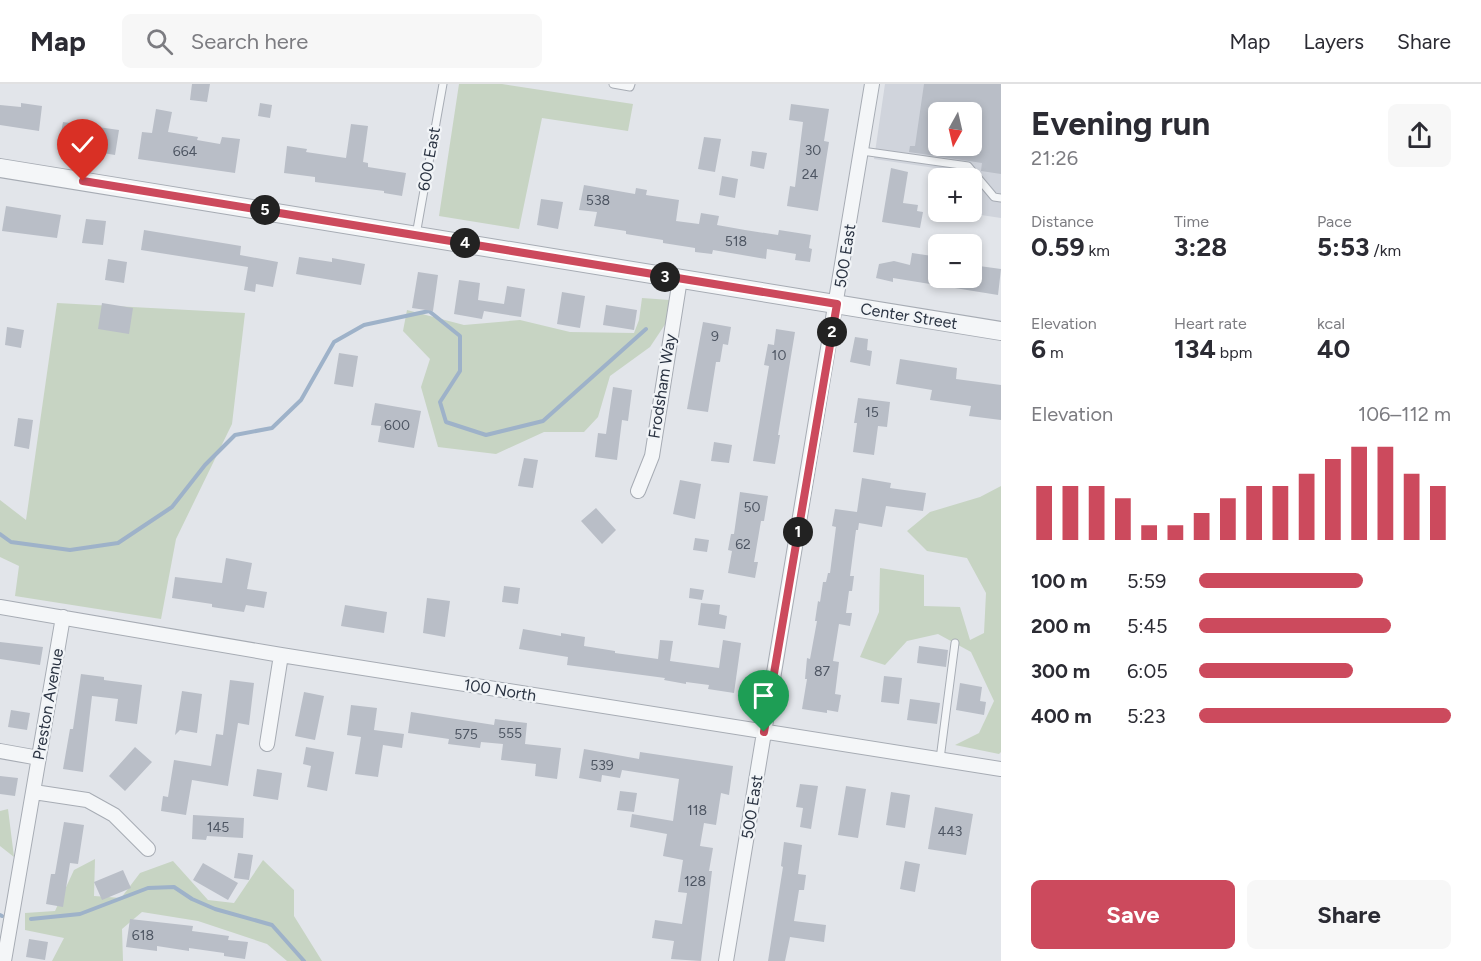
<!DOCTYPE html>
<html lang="en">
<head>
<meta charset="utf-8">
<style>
	body { margin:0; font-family:Figtree,sans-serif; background:#f7f7f7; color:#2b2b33; height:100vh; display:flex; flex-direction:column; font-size:22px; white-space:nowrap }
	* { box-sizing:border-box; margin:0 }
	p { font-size:20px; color:#7c7c81 }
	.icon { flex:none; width:33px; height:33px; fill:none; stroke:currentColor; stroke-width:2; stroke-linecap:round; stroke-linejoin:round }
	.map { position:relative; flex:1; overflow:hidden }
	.panel { display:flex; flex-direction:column; background:#fff; width:480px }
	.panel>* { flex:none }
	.needle { width:39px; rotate:188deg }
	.fabs { position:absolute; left:928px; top:18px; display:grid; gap:12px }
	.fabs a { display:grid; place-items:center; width:54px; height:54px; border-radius:9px; background:#fff; box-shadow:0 3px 9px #0003; font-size:30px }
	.pin { position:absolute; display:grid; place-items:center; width:51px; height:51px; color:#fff; margin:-62px -26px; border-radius:50% 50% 50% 0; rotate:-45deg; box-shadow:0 0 6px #0007 }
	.pin .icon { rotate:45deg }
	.km { position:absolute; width:30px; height:30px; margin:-15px; border-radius:50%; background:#222; color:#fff; font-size:16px; line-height:30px; text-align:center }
	.round { display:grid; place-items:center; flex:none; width:63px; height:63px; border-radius:9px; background:#f7f7f7 }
	.headline { display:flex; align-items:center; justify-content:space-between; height:102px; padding:0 30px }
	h1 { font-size:33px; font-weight:700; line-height:45px }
	.figures { display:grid; grid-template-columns:repeat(3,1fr); gap:9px; height:102px; padding:6px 30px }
	.figures div { display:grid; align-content:center }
	.figures b { font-size:26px; font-weight:700 }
	.figures small { font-size:16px; font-weight:400 }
	.figures p { font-size:16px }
	.chart { height:168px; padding:12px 30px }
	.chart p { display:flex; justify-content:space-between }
	.chart svg { width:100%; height:108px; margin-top:6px; stroke:#cc4a5d; stroke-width:6 }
	.action { display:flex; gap:12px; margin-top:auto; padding:12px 30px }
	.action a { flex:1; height:69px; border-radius:9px; background:#cc4a5d; color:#fff; font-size:24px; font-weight:700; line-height:69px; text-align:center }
	.action a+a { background:#f7f7f7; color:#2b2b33 }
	ul { padding:0 30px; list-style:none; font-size:20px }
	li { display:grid; grid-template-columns:96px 72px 1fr; align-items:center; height:45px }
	li i { height:15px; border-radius:8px; background:#cc4a5d }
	header { display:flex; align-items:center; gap:36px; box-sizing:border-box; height:84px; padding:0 30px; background:#fff; border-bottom:2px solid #e1e1e2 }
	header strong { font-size:28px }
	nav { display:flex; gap:33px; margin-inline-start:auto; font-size:21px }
	.search { width:420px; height:54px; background:#f7f7f7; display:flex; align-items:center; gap:15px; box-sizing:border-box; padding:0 21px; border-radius:9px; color:#7c7c81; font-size:22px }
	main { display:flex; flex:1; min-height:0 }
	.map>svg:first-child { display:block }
</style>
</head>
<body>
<header>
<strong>Map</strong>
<div class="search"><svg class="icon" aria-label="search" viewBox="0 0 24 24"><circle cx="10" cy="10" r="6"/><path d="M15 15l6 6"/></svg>Search here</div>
<nav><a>Map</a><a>Layers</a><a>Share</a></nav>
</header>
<main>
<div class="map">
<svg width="1001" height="877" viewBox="0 0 1001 877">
	<rect width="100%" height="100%" fill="#e2e5ea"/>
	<path fill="#d0d4dc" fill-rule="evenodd" d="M885 0H1001V134L961 128H972V94H961L962 88 874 75ZM939 28H972V62H939Z"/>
	<path fill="#c7d4c3" d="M459 0H502L633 20 628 47 542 34 519 145 439 132Z
		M642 214 670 216 666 239 650 263 610 292 598 333 584 348H544L496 370 438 363 421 303 430 275 403 247 407 226 464 241 520 236 570 248 634 249 639 236Z
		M57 219 245 229 232 340 176 455 161 535 15 512 19 482 0 473V416L26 436Z
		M1001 402V668L999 670 955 661 979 649 994 617 971 568 938 550 907 557 885 581 860 573 879 528 880 484 924 491V522L960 523 970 556 984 549 986 509 967 474 927 467 907 447 930 428 980 413Z
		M8 725 14 773 0 762V727Z
		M95 775 94 812 121 814 140 789 173 777 208 816 234 819 263 776 294 806V832L322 877H287L267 860 198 837 142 828 122 845 123 877H52L64 854 25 846V829L55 827 74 786Z"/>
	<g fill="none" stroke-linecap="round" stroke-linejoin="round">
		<path stroke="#9eb2c9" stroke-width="4" d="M0 450 11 458 70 466 118 459 172 423 205 381 235 351 272 344 301 316 334 258 364 241 429 227 460 252V287L440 318 446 338 486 351 543 337 646 245
			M0 831 2 832
			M31 835 80 830 148 804 174 803 192 815 215 825 272 841 304 877"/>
	</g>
	<path fill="#b9bec7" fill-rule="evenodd" d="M192 0H210L207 18 190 16Z
		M924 0H1001V90L981 87 982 79 909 68 910 62H915ZM939 28H972V62H939Z
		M21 19 42 22 39 47 0 41V21L21 23Z
		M260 19 272 21 270 34 258 32Z
		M791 20 829 25 824 57 829 58 818 127 787 122 790 102 795 103 803 38 789 36Z
		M156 25 172 28 168 48 198 53 197 56 220 60 222 53 240 55 235 89 138 75 142 48 152 49Z
		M63 38 119 46 115 71 79 65 78 69 58 65Z
		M351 40 368 42 363 78 368 79V83L406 89 402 112 384 109V107L315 98V93L284 89 287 62 307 65 306 68 346 74Z
		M704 53 721 55 715 88 698 85Z
		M752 67 767 69 764 85 750 82Z
		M891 84 908 88 903 119 918 121 917 127 923 128 920 144 882 138Z
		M722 92 738 95 735 114 719 111Z
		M584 101 635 110 636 104 647 106 646 111 679 116 676 137 699 140 701 129 719 132 717 141 745 146 778 151 779 146 811 151 809 164 812 165 810 178 795 176 796 170 767 165 766 175 713 166 712 170 695 168V164L663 159V156L626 150V147L594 142 597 128 579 126Z
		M541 115 563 118 558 145 537 141Z
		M6 122 61 131 57 154 2 147Z
		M86 135 106 137 103 161 82 159Z
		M144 146 241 162 240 171 278 178 273 203 256 200 255 208 244 206 248 183 141 166Z
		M912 169 939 173 937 194H972V181L1001 185 998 211 893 194V198L876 194 879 180 894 177 910 181Z
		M299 173 332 178V174L365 180 361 201 296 190Z
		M108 175 127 178 124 199 105 196Z
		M418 188 438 191 433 227 412 224Z
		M459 196 480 199 478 216 504 220 507 202 525 205 521 233 484 227 482 235 454 230Z
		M562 208 585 212 580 244 557 240Z
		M102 219 133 224 129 250 98 245Z
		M606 221 637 226 634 246 603 241Z
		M703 238 731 243 728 261 723 260 720 278H716L708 328 687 325Z
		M7 243 24 246 21 264 5 261Z
		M776 245 795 248 778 351H780L775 380 753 377 769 282 764 281 768 260 774 261Z
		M855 253 868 255 867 266 872 267 870 282 850 278Z
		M339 269 358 272 353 303 334 300Z
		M900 275 957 284 956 295 1001 301V336L969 332 971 322 930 316 932 306 896 300Z
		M613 303 632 306 628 337 622 336 617 376 595 373 598 349 606 350Z
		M858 314 890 318 887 343 878 342 874 371 853 368 857 339H854Z
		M375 319 421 327 414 364 378 358 381 342 371 341Z
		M18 334 33 336 29 365 14 362Z
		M714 358 732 361 729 379 711 377Z
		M524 374 538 376 533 404 518 402Z
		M862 394 891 399 890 404 926 409 923 427 886 422 882 443 859 439 858 446H856L850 492H854L852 507H849L846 529H852L850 542 839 540 833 577 839 578 835 610 841 611 838 628 827 626V629L802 625 807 595H805L807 574 810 575 817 537H815L818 517 820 518 823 498H826L828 489H830L836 443 832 442 835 425 857 428Z
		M680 396 701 400 695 435 673 430Z
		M740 408 768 412 764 437H761L754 478H758L755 494 728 489 732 467 728 466 731 450H734Z
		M596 424 616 446 602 460 581 437Z
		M695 454 709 456 707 468 693 466Z
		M226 474 252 479 247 505 267 508 264 524 246 521 244 528 212 523V520L172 514 175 493 222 499Z
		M504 502 520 504 518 520 502 518Z
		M690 504 704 506 702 516 689 514Z
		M427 514 450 517 445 553 423 549Z
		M701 519 720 521 719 530 727 532 725 545 698 541Z
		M345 521 387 528 384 549 341 542Z
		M523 545 561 552V549L585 553 584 562 615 567V569L658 575 660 556 673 557 670 577 719 584 723 556 741 559 734 609 708 605 709 601 686 598V600L664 596 665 594 567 581 568 573 519 565Z
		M0 558 43 563 40 581 0 575Z
		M919 562 948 566 946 583 917 579Z
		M81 590 104 593V596L142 601 137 640 115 637 118 615 92 612 83 688 63 685 70 645H73Z
		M884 592 902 594 899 620 881 618Z
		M230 596 254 599 249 641 238 639 228 702 192 696 186 731 161 727 163 712 168 713 174 676 211 682 216 650 223 651Z
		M960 599 982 603 980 617 986 618 984 631 956 626Z
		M182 607 202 610 197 649 180 646 175 651Z
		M304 608 324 612 315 656 295 652Z
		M910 615 940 619 937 640 907 636Z
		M351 621 377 624 374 646 404 650 402 664 383 661 378 693 355 690 361 653 347 651Z
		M11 626 30 629 27 646 8 643Z
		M411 628 494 641 495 635 527 639 525 660 561 664 557 695 535 692 536 680 501 676 503 660 481 658 480 664 448 660 449 655 408 649Z
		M135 663 152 678 125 707 109 692Z
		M306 663 334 668 327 707 307 703 311 682 303 680Z
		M584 665 639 675 640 668 733 682 729 711 721 709 716 741 704 739 700 762 713 764 709 787H712L701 877 671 875 674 857 652 854 655 836 682 840 687 809 678 808 683 776 663 772 667 750 630 743 632 730 673 737 679 695 622 686 620 694 602 691 601 698 579 694Z
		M257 685 282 689 278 716 253 712Z
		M0 692 18 694 15 712 0 710Z
		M800 700 818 702 811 745 800 743 803 724 796 723Z
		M846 702 866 705 858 754 838 751Z
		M620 707 637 709 634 728 617 726Z
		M891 708 910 711 905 744 886 741Z
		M935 723 973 730 966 771 928 765Z
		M193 731 244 734 243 754 207 752 206 756 192 755Z
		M64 738 84 741 78 780 70 779 63 823 46 820 51 790H55Z
		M784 758 802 761 798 790 806 791 804 806H799L794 837 826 841 824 858 790 853 785 877H768L783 783 781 782Z
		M238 769 253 771 249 796 234 794Z
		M905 777 920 780 915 808 900 805Z
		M203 779 238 799 228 816 193 796Z
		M123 786 131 804 102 816 94 798Z
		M130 835 193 842 192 847 229 852 228 856 248 858 245 875 224 872V869L189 864V867L157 862V867L126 863Z
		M29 855 48 858 45 876 26 873Z"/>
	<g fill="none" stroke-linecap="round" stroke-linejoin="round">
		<g stroke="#a7acb4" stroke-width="9">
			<path id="service" d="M613 0 630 3 631 0
				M862 67 968 82 994 113 1001 114
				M416 151 443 0
				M940 675 955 559"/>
		</g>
		<g stroke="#a7acb4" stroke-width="16">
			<path id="minor" d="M638 407 652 372 680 195
				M0 523 281 571 1001 685
				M267 660 281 571
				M0 667 39 674
				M34 708 87 716 114 731 148 765
				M4 877 63 533
				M726 877 872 0"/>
		</g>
		<g stroke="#a7acb4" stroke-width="20">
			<path id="tertiary" d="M0 84 1001 247"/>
		</g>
		<use href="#service" stroke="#f4f6f8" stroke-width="7"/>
		<use href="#minor" stroke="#f4f6f8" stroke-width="14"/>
		<use href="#tertiary" stroke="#f4f6f8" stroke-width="18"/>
	</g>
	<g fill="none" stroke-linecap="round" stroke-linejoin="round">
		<g stroke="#fff" stroke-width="12">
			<path id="route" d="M83 97 837 220 764 648"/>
		</g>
		<use href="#route" stroke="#cc4a5d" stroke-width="8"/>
	</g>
	<g text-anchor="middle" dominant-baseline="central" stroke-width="4.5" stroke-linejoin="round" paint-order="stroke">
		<g font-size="14" fill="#4e5663">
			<text x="813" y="66">30</text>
			<text x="185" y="67">664</text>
			<text x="810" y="90">24</text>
			<text x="598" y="116">538</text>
			<text x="736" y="157">518</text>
			<text x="715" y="252">9</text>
			<text x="779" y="271">10</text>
			<text x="872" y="328">15</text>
			<text x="397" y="341">600</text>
			<text x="752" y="423">50</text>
			<text x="743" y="460">62</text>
			<text x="822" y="587">87</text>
			<text x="510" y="649">555</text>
			<text x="466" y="650">575</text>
			<text x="602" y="681">539</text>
			<text x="697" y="726">118</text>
			<text x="218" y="743">145</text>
			<text x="950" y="747">443</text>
			<text x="695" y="797">128</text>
			<text x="143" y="851">618</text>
		</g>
		<g font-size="16" fill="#2a3342" stroke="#f1f4f7">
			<text transform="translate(429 75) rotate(-80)">600 East</text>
			<text transform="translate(845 172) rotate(-81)">500 East</text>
			<text transform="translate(909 232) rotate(9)">Center Street</text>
			<text transform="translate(662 302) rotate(-81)">Frodsham Way</text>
			<text transform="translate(500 606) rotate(9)">100 North</text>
			<text transform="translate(48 620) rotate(-80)">Preston Avenue</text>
			<text transform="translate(752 723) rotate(-81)">500 East</text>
		</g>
	</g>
</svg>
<div class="fabs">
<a><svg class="needle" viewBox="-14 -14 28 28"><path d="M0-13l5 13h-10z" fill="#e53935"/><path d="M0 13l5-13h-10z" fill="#7c7c81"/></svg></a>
<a>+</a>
<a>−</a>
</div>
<div class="pin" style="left:764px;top:648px;background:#1e9e55"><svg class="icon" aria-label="arrive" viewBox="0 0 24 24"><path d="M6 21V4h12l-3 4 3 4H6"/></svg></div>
<div class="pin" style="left:83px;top:97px;background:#d93025"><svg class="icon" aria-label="check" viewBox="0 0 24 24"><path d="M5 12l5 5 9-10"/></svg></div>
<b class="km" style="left:798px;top:448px">1</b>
<b class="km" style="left:832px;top:248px">2</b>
<b class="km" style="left:665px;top:193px">3</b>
<b class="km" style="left:465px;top:159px">4</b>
<b class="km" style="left:265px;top:126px">5</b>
</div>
<section class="panel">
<div class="headline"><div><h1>Evening run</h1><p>21:26</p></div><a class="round"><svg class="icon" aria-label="share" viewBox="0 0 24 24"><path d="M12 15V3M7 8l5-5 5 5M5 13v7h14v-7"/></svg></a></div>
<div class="figures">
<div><p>Distance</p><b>0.59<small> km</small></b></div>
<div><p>Time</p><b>3:28</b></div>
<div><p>Pace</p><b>5:53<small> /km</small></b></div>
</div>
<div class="figures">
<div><p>Elevation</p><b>6<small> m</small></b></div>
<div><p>Heart rate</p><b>134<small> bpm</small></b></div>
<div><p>kcal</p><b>40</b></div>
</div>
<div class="chart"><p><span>Elevation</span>106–112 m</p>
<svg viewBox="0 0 160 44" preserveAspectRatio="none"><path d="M5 44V22M15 44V22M25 44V22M35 44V27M45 44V38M55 44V38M65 44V33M75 44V27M85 44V22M95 44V22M105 44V17M115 44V11M125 44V6M135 44V6M145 44V17M155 44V22"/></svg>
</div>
<ul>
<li><b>100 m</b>5:59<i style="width:65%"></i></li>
<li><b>200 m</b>5:45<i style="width:76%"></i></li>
<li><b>300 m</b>6:05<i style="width:61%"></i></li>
<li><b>400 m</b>5:23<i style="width:100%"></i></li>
</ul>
<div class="action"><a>Save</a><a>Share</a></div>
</section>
</main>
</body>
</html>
